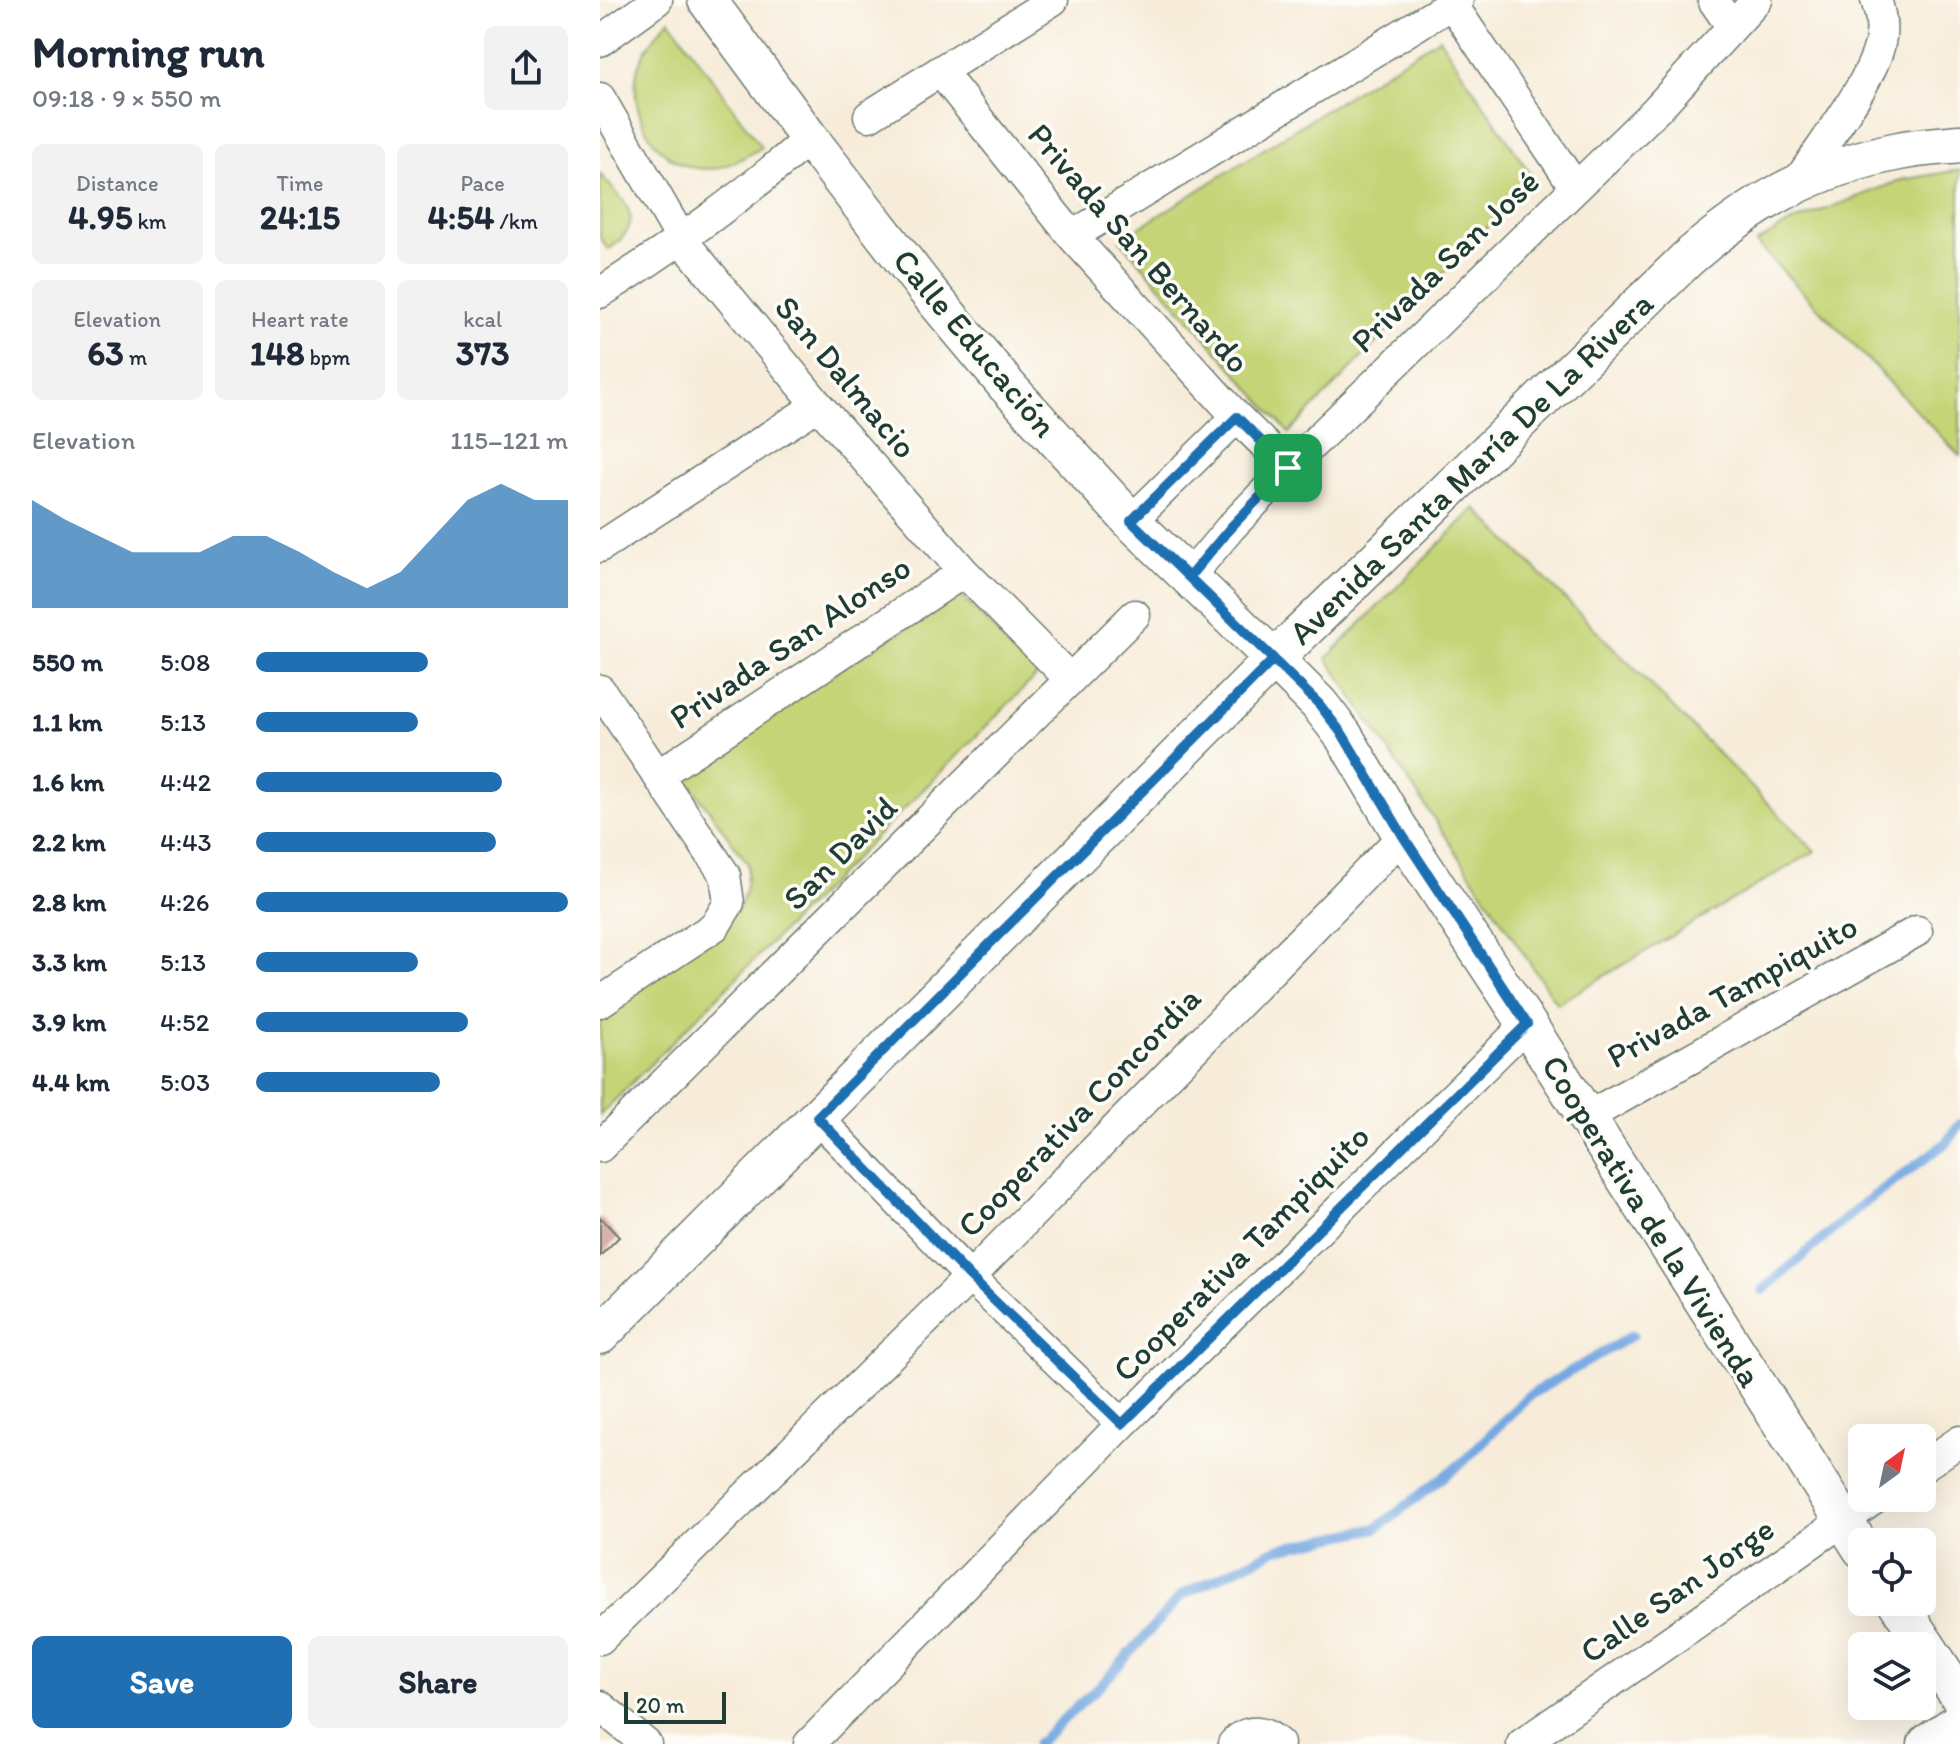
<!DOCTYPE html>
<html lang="en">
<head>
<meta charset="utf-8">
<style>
	body { margin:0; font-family:Itim,sans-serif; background:#f2f2f3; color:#1f2937; height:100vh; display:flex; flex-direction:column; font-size:30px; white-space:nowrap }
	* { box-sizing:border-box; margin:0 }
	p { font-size:26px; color:#747a83 }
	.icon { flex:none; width:44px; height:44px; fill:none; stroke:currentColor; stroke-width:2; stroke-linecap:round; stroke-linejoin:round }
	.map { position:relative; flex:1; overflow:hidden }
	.details { display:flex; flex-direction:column; background:#fff; width:600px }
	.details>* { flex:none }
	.needle { width:52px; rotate:33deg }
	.tools { position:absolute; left:1248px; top:1424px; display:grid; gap:16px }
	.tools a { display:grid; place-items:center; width:88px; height:88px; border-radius:12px; background:#fff; box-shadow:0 8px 32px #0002; font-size:40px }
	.scale { position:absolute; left:24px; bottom:20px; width:102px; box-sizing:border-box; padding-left:8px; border:4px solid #1f3d34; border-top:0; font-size:22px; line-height:28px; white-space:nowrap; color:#1f3d34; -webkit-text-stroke:6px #fdfcf7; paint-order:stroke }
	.pin { position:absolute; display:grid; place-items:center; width:68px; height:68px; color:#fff; margin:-34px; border-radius:16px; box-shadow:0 4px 12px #0006 }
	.round { display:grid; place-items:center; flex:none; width:84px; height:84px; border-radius:12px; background:#f2f2f3 }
	.overview { display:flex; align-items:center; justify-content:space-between; height:136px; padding:0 32px }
	h1 { font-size:44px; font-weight:700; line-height:60px }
	.metrics { display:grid; grid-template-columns:repeat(3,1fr); gap:12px; height:136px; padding:8px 32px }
	.metrics div { display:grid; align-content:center; border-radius:12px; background:#f2f2f3; text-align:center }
	.metrics b { font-size:34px; font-weight:700 }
	.metrics small { font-size:22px; font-weight:400 }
	.metrics p { font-size:22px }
	.chart { height:224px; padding:16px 32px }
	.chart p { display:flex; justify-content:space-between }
	.chart svg { width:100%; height:144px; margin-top:8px; fill:#1f6fb2; opacity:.7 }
	.primary-button { display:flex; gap:16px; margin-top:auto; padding:16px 32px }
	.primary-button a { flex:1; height:92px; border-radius:12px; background:#1f6fb2; color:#fff; font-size:32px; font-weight:700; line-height:92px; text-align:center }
	.primary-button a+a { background:#f2f2f3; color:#1f2937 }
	ul { padding:0 32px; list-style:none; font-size:26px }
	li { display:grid; grid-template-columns:128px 96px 1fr; align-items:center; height:60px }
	li i { height:20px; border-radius:10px; background:#1f6fb2 }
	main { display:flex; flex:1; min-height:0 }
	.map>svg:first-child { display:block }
</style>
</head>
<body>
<main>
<section class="details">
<div class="overview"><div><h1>Morning run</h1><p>09:18 · 9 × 550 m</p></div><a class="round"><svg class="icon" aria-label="share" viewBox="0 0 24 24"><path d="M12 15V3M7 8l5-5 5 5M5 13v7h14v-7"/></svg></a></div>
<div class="metrics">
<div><p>Distance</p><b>4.95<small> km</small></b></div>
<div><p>Time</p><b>24:15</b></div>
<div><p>Pace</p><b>4:54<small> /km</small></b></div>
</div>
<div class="metrics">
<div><p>Elevation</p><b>63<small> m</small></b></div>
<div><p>Heart rate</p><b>148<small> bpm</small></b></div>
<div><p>kcal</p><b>373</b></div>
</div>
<div class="chart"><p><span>Elevation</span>115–121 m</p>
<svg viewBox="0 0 160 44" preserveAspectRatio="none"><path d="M0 44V11L10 17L20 22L30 27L40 27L50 27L60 22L70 22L80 27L90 33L100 38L110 33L120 22L130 11L140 6L150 11L160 11V44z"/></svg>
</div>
<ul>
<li><b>550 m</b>5:08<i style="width:55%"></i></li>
<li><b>1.1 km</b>5:13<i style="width:52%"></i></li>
<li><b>1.6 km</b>4:42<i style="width:79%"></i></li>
<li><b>2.2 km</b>4:43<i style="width:77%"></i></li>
<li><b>2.8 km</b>4:26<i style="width:100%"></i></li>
<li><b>3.3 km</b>5:13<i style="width:52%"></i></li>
<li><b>3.9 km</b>4:52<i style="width:68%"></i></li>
<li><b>4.4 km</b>5:03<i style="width:59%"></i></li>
</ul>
<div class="primary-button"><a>Save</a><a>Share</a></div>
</section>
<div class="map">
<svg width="1360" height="1744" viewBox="0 0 1360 1744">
	<rect width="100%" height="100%" fill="#fdfcf7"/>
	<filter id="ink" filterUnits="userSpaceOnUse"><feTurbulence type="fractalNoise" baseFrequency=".0125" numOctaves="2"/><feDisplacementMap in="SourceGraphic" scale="16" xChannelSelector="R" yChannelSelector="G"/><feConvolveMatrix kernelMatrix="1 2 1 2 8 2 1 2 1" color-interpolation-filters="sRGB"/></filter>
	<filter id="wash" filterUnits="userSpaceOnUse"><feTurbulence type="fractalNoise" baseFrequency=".006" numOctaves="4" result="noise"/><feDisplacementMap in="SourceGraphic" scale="32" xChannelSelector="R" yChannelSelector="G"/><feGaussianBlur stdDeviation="1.8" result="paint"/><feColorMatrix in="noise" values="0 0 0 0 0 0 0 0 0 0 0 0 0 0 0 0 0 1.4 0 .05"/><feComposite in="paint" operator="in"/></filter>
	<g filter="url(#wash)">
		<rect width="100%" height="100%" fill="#f7ecd9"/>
		<path fill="#c5d476" stroke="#728855" stroke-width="2" d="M69 19 162 148C147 155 128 168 111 169 60 172 28 117 37 71 41 51 57 35 69 19Z
			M839 38 934 179 689 433 520 240Z
			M1360 170V456L1156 243 1190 223 1301 180Z
			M0 174C25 203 50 220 8 250L0 237Z
			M875 508 1215 851 957 1004 727 658Z
			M360 595 438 674 0 1115V1014L140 908 146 886 148 864 85 777 91 760Z"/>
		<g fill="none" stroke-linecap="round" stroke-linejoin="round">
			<path stroke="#75a8e1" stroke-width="10" d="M1163 1290 1263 1204 1346 1143 1360 1124
				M437 1744 504 1682 582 1595 677 1549 777 1528 863 1462 928 1396 1033 1335"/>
		</g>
		<g id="blocks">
			<path fill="#d09d91" d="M0 1217 19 1237 0 1256Z"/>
		</g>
	</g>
	<g filter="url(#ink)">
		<use href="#blocks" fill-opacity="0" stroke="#6b7a6e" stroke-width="2"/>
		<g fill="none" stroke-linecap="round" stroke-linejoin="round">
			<g stroke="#6b7a6e" stroke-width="33">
				<path id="minor" d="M1113 0 1131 26
					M852 4 975 187
					M0 41 57 0
					M340 71 472 236 637 417 688 468
					M0 98 82 240 218 405 364 572 469 678
					M269 116 453 0
					M1197 183C1221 146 1271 84 1280 43 1283 29 1281 14 1276 0
					M472 236 858 0
					M0 293C73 246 144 197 209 138
					M531 521 637 417
					M0 547 218 405
					M589 577 631 527 688 468 1056 110 1157 0
					M0 690 125 875 129 903 115 926 0 1002
					M58 775 364 572
					M217 1117 370 1277 522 1424
					M985 1118 1317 931
					M0 1147 535 615
					M1322 1467 1360 1441
					M0 1639 370 1277 803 836
					M0 1706 46 1744
					M209 1744 522 1424 927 1024
					M633 1744C647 1728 664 1730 679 1744
					M922 1744 1276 1498"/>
			</g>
			<g stroke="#6b7a6e" stroke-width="41">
				<path id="tertiary" d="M107 0 209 138 326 289 407 386 531 521 674 659 719 704 743 735 803 836 927 1024 1262 1549
					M0 1335 674 659 1088 258C1153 202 1213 168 1299 151 1319 147 1340 146 1360 144
					M1297 1602 1360 1697
					M1327 1744 1360 1721"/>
			</g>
			<use href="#minor" stroke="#fff" stroke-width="30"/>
			<use href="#tertiary" stroke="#fff" stroke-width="38"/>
		</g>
	</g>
	<g fill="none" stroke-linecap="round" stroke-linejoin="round" filter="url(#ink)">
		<g stroke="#fff" stroke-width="16">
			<path id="route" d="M688 468 637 417 531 521 719 704 743 735 803 836 927 1024 522 1424 370 1277 217 1117 674 659 589 577 631 527 688 468"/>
		</g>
		<use href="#route" stroke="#1f6fb2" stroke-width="10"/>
	</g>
	<g text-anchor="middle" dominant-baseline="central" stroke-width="7" stroke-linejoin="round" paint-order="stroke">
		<g font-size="34" fill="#1f3d34" stroke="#fdfcf7">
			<text transform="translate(539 248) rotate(49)">Privada San Bernardo</text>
			<text transform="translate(845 261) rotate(-44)">Privada San José</text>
			<text transform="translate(375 343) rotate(50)">Calle Educación</text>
			<text transform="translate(246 377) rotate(50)">San Dalmacio</text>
			<text transform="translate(871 468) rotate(-44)">Avenida Santa María De La Rivera</text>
			<text transform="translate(190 642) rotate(-34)">Privada San Alonso</text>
			<text transform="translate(240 853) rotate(-45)">San David</text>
			<text transform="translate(1132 991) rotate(-29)">Privada Tampiquito</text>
			<text transform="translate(479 1112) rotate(-46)">Cooperativa Concordia</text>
			<text transform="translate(1052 1221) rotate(58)">Cooperativa de la Vivienda</text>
			<text transform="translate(641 1253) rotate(-45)">Cooperativa Tampiquito</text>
			<text transform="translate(1077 1590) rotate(-35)">Calle San Jorge</text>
		</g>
	</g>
</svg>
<div class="tools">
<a><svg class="needle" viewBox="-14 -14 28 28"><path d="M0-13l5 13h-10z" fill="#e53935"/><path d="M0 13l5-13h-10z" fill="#747a83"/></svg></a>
<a><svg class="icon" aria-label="locate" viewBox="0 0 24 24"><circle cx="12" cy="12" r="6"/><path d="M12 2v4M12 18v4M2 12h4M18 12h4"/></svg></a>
<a><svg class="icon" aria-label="layers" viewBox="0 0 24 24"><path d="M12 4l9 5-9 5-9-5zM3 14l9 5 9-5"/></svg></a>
</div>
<div class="scale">20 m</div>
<div class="pin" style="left:688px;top:468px;background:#1e9e55"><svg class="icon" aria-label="arrive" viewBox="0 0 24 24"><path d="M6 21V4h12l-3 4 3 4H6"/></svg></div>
</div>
</main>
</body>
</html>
